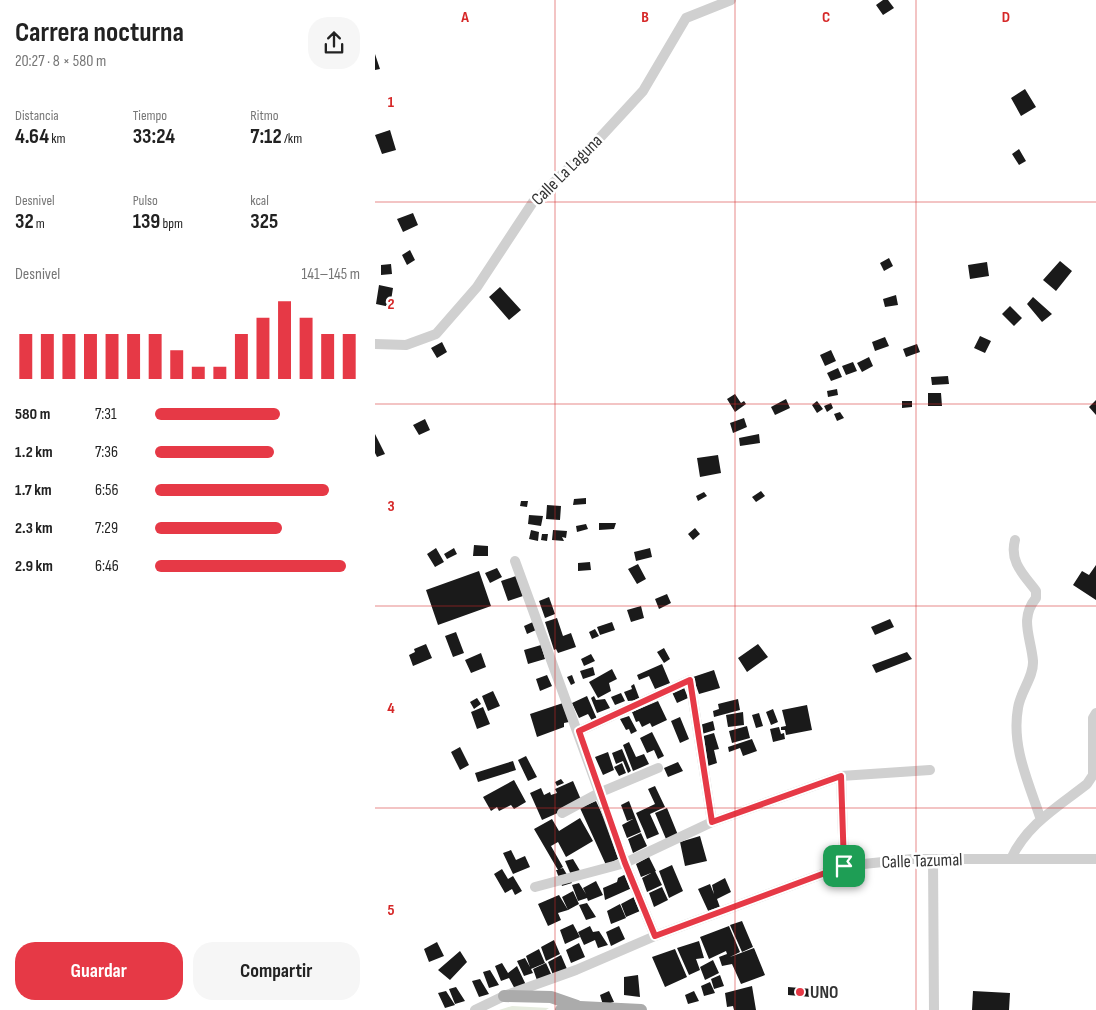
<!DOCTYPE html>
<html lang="es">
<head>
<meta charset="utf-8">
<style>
	body { margin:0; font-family:"Sofia Sans Condensed",sans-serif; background:#f6f6f6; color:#222; height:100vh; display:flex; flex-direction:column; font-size:19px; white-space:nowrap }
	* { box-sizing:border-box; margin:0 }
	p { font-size:16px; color:#767676 }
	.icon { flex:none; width:28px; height:28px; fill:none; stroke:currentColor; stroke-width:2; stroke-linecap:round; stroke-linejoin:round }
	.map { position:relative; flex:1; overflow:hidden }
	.panel { display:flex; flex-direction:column; background:#fff; width:375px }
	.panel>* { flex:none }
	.pin { position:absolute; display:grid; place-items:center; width:42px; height:42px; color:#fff; margin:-21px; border-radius:10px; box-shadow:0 2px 8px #0006 }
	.round { display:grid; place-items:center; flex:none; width:52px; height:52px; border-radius:20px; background:#f6f6f6 }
	.head { display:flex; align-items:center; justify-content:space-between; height:85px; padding:0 15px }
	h1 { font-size:28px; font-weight:700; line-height:38px }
	.metrics { display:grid; grid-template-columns:repeat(3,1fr); gap:8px; height:85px; padding:5px 15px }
	.metrics div { display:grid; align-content:center }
	.metrics b { font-size:21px; font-weight:700 }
	.metrics small { font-size:14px; font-weight:400 }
	.metrics p { font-size:14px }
	.chart { height:140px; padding:10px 15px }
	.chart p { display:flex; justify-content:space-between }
	.chart svg { width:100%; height:90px; margin-top:5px; stroke:#e63946; stroke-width:6 }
	.action { display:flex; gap:10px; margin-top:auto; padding:10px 15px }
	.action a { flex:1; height:58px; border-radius:20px; background:#e63946; color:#fff; font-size:20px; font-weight:700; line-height:58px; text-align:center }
	.action a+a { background:#f6f6f6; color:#222 }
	ul { padding:0 15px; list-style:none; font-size:16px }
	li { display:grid; grid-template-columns:80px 60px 1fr; align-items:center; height:38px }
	li i { height:12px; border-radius:6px; background:#e63946 }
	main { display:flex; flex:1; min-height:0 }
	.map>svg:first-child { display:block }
</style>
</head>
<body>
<main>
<section class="panel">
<div class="head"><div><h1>Carrera nocturna</h1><p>20:27 · 8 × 580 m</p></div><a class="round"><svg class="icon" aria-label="share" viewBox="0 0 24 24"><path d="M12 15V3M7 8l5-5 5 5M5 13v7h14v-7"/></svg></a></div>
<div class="metrics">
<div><p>Distancia</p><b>4.64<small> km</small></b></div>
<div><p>Tiempo</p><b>33:24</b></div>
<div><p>Ritmo</p><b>7:12<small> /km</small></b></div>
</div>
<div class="metrics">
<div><p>Desnivel</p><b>32<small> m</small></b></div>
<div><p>Pulso</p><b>139<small> bpm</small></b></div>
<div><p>kcal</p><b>325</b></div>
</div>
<div class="chart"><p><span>Desnivel</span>141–145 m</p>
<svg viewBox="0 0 160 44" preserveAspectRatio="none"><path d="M5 44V22M15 44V22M25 44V22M35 44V22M45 44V22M55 44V22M65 44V22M75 44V30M85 44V38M95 44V38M105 44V22M115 44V14M125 44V6M135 44V14M145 44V22M155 44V22"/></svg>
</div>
<ul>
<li><b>580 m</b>7:31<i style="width:61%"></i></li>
<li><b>1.2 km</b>7:36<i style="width:58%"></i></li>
<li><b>1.7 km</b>6:56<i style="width:85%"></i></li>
<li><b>2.3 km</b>7:29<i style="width:62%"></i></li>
<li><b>2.9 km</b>6:46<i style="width:93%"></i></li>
</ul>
<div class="action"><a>Guardar</a><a>Compartir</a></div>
</section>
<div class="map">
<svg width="721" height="1010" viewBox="0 0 721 1010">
	<rect width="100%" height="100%" fill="#fff"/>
	<path fill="#e6ecdf" d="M137 1006 174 1008 171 1010H124Z"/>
	<path fill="#1a1a1a" d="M508 0H513L519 8 508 15 501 5Z
		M0 54 5 69 0 70Z
		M650 89 661 107 646 116 636 98Z
		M15 130 21 150 7 154 0 135Z
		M644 149 651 161 644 165 637 154Z
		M38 213 43 225 28 232 22 219Z
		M35 250 40 260 32 265 27 255Z
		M514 258 518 266 509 271 505 263Z
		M685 261 697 271 681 291 668 280Z
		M612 262 614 276 595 279 593 265Z
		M16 264 17 274 6 275V265Z
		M4 285 18 288 15 307 1 304Z
		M125 287 146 310 134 320 114 297Z
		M521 295 523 305 510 307 508 299Z
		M658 297 677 314 667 322 652 304Z
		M635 306 647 318 639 326 627 314Z
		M605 336 616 341 610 353 599 348Z
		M510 337 514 346 500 351 497 342Z
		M67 342 72 352 62 358 56 348Z
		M542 344 545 352 531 357 528 349Z
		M456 350 461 361 450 366 445 355Z
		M494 357 498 366 487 372 482 363Z
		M478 362 482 371 471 375 467 366Z
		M463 368 467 377 456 381 452 373Z
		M573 376 574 384 557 385 556 377Z
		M462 389 463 395 453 397 452 391Z
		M553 393H566L567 406H553Z
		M360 394 366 403 369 401 371 404 360 412 352 399Z
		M411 399 415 408 400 415 396 407Z
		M721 400V415L714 407Z
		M442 401 448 409 442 413 437 405Z
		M527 401H537V407L527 408Z
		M456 403 458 408 452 412 449 406Z
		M465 412 469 418 462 421 459 414Z
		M369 418 372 427 358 433 355 423Z
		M50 419 55 430 44 435 38 425Z
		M0 434 10 454 2 457 0 453Z
		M384 434 385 443 365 446 364 438Z
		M343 455 346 473 325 477 322 458Z
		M386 491 390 496 381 502 377 497Z
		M329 492 332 496 323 501 321 496Z
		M211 498V504L198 505 199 499Z
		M146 501H153L152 507 145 506Z
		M172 505 186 506 185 520 171 519Z
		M154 515 168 516 166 526 153 524Z
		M224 523H241L239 529 224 530Z
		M211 524 213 529 202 532 201 526Z
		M320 528 325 534 318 540 313 534Z
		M156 530 164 532 163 541 154 539Z
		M178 530 192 531 191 538 187 537 189 541 177 540Z
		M167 534H173L172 541 166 540Z
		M99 545 113 546V556H98Z
		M61 548 69 562 60 567 52 554Z
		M79 548 82 554 72 559 69 554Z
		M275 548 277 557 261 561 259 552Z
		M215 562 216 570 203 571V563Z
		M263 564 271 579 262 584 253 569Z
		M721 565V600L698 585 707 571 714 575Z
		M122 568 127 577 115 583 110 573Z
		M104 571 116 606 63 625 51 590Z
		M141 576 148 596 133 601 126 581Z
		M292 594 296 603 284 609 280 599Z
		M174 597 180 614 170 618 164 601Z
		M266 606 269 618 256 622 252 610Z
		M182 618 188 636 196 633 201 647 183 653 181 649 179 650 170 622Z
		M515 619 519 627 500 635 496 627Z
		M158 622 161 630 152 634 149 626Z
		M237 622 240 630 225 635 222 627Z
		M220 629 224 636 217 639 214 632Z
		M81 632 89 653 78 657 70 636Z
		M51 644 57 658 38 666 34 655 40 652 39 649Z
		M383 644 393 657 372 672 363 658Z
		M166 645 170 659 153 664 149 650Z
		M289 648 295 659 289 663 282 652Z
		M532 652 537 659 501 673 497 665Z
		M106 653 111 667 96 673 90 660Z
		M216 654 220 661 209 666 206 659Z
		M287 664 295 683 280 689 274 676 264 680 262 675Z
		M218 667 220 675 208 679 205 671Z
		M237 669 242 679 234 683 236 691 223 698 214 682Z
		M339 670 345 688 324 694 318 677Z
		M172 675 177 686 165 691 161 679Z
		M197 675 200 683 196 685 192 677Z
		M259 684 265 700 253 701 249 692 257 689 256 686Z
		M308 685 313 698 302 703 296 690Z
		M118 691 125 706 113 711 107 696Z
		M246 693 250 701 240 705 236 697Z
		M212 696 222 719 217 721 213 714 204 718 197 703Z
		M219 696 221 700 230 699 235 708 222 713 216 698Z
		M102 698 106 704 99 709 95 702Z
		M363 699 365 710 339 717 338 711 344 709 343 704Z
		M283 701 292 720 277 727 275 723 267 727 264 721 261 722 257 712Z
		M188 703 194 722 189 723V727L162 737 155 714Z
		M432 705 437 730 411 735 410 730H406V727L411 726 407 710Z
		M108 707 115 724 102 729 96 712Z
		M398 709 403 722 396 725 391 712Z
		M368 712 369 725 353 727 351 715Z
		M384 713 388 726 381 728 377 715Z
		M254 716 262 731 256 734 254 729 251 730 245 719Z
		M305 717 314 739 305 743 296 721Z
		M338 721 340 730 327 734 325 725Z
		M372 726 375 738 357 743 354 731Z
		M404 727 406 734 409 733 410 739 398 742 395 729Z
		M277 732 289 756 283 759 279 750 272 753 265 738Z
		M339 733 344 749 339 750 342 763 333 766 325 737Z
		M377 739 382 751 368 756 365 748 354 752 353 747Z
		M254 742 261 757 269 754 274 764 258 771 248 745Z
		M85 747 94 765 85 770 76 752Z
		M247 749 256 771 253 773 248 761 241 764 237 753Z
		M233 752 239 770 228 775 220 757Z
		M151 756 162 777 153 781 143 760Z
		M138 761 141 770 103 782 100 773Z
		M303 762 308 771 293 777 289 768Z
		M247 763 251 773 244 776 239 767Z
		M186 779 189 783 182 786 180 782Z
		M139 780 151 802 139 809 136 805 124 811 122 807 116 811 108 797Z
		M198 781 207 802 167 820 155 793 166 788 169 795 175 792 176 795 182 793 180 789Z
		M280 786 290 807 275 814 284 834 272 839 269 831 271 830 269 831 261 813 280 804 273 789Z
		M221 801 247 857 231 865 205 808Z
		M254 801 266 832 252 838 247 825 258 819 252 821 246 805Z
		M292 808 303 835 291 839 280 813Z
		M205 818 218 841 191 857 183 842 176 846 188 867 183 870 159 829 177 819 184 831Z
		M266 833 272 846 258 853 253 839Z
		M325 836 332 861 310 866 305 842Z
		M136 850 141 860 150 856 155 867 138 874 128 853Z
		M274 857 281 871 266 877 261 864Z
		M198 859 207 874 197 877 190 861Z
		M297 865 308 891 294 898 284 871Z
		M188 868 197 883 187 886 181 870Z
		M127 869 133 879 138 876 147 891 140 895 137 889 130 893 119 874Z
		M280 871 287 885 272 892 267 878Z
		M251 874 257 888 230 900 228 888 242 882 243 878Z
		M350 878 356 892 342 899 346 910 335 915 323 889 335 884 339 894 337 885Z
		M221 881 228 895 213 901 212 898 203 901 197 885 204 883 211 894 208 888Z
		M287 887 293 900 279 907 274 893Z
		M198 891 204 904 193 910 187 897Z
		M184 895 193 910 183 913 186 920 173 926 163 904Z
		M259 897 265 911 251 917 246 904Z
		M212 903 221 917 211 920 204 905Z
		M245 904 251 918 236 924 232 911Z
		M367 921 378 947 367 952 355 925Z
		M198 924 205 937 190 944 185 930Z
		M215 926 218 932 224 931 233 945 223 948 220 940 209 945 203 932Z
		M244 926 250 939 236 946 231 932Z
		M354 926 365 952 355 957 379 948 390 975 366 984 357 964 347 966 344 957 352 954 351 951 334 959 325 937Z
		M179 940 185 954 171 961 166 947Z
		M324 941 329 958 321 959 325 970 314 975 302 948Z
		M62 942 69 956 54 962 49 949Z
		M204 943 210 957 196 963 191 950Z
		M164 949 170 963 156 969 158 973 149 976 142 961 150 958 155 967 151 956Z
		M300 949 312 977 290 987 277 957Z
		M85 951 92 962 75 980 63 970Z
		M186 955 192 969 178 975 173 962Z
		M338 960 344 973 330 980 325 967Z
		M127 963 133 973 142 966 151 985 141 991 134 978 126 981 120 966Z
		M171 963 177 976 163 983 158 969Z
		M115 970 124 985 114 988 108 972Z
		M263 975 265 997 249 995V977Z
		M345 975 349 986 339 989 336 979Z
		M105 979 114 994 104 997 97 981Z
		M335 982 340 993 329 996 326 986Z
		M377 986 381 1010H359L358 1006 352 1007 350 993Z
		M454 986H463V995L454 994Z
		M81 987 90 1001 80 1004 74 989Z
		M413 987 437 989 436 997 413 995Z
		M71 991 80 1005 70 1008 63 993Z
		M234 991 239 1002 228 1005 225 995Z
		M319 991 324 1001 313 1004 310 995Z
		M598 991 635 993 634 1010H597Z"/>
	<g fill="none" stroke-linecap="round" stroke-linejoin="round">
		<path stroke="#d0d0d0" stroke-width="10" d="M0 344 31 345 61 334 102 287 158 202 221 142 268 91 311 18 356 0
			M640 540C634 562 649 575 661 591V598C644 619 656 637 658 661 659 677 645 692 643 708 636 747 654 783 666 820
			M140 561 250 863 280 936
			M204 731 315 680 337 822
			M466 776 469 866
			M187 813 226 792 283 768
			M558 859 559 1010
			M636 859C651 825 684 806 712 784L718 775V718L721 713
			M160 887 250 863 337 822 466 776 555 770
			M100 1010 129 996 201 970 280 936 469 866 537 859H721"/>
		<path stroke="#ababab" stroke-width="12" d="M129 996 176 997 202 1006
			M186 1010 205 1007 266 1010"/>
	</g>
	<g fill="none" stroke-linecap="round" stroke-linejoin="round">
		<g stroke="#fff" stroke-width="10">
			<path id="route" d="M315 680 337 822 466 776 469 866 280 936 250 863 204 731Z"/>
		</g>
		<use href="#route" stroke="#e63946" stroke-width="6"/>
	</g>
	<path fill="none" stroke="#d62828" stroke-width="1" stroke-opacity="0.55" d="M180 0V1010M360 0V1010M541 0V1010M0 202H721M0 404H721M0 606H721M0 808H721"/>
	<circle fill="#e63946" stroke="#fff" stroke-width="2" cx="425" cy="992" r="5"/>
	<g text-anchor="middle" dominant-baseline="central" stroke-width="5" stroke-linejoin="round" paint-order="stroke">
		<g font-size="18" fill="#333" stroke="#fff">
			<text transform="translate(192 170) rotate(-45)">Calle La Laguna</text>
			<text transform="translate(547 861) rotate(-2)">Calle Tazumal</text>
		</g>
		<g font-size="18" font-weight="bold" fill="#333" stroke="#fff" text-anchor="start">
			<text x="435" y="992">UNO</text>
		</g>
	</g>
	<g font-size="16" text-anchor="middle" font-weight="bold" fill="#d62828" stroke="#fff" stroke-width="5" stroke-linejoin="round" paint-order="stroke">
		<text x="90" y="22">A</text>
		<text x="270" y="22">B</text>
		<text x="451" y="22">C</text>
		<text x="631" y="22">D</text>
		<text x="16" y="107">1</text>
		<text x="16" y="309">2</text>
		<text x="16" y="511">3</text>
		<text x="16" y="713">4</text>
		<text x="16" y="915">5</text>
	</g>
</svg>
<div class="pin" style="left:469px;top:866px;background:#1e9e55"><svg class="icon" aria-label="arrive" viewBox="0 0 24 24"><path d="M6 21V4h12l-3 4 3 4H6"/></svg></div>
</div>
</main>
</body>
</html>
